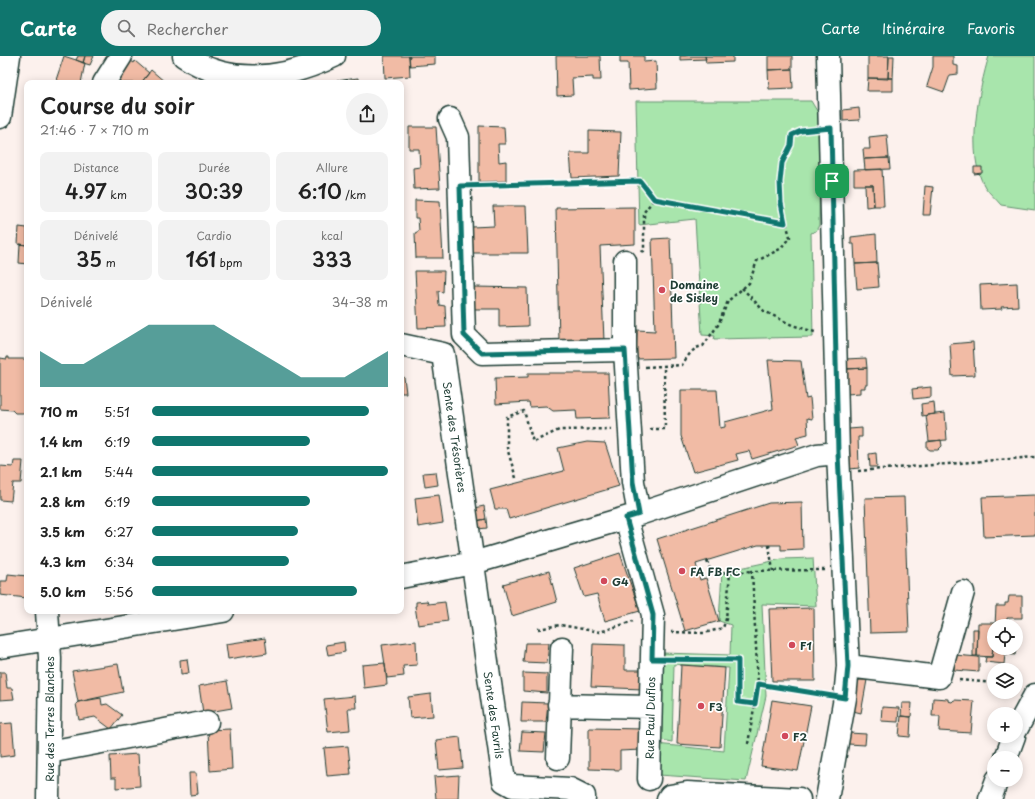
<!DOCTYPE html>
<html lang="fr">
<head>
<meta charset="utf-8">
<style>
	body { margin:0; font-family:"Playpen Sans",sans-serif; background:#f2f2f2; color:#222; height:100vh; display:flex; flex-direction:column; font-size:15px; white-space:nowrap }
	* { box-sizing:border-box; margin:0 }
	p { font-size:13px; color:#767676 }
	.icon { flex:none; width:22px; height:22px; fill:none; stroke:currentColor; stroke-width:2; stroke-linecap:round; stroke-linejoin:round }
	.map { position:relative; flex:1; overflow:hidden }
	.side { position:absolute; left:24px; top:24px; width:380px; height:534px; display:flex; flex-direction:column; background:#fff; border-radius:8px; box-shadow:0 2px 10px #0003 }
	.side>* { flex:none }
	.tools { position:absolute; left:987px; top:563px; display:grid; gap:8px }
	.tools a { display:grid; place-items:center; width:36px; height:36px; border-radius:50%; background:#fff; box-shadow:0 2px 10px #0003; font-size:20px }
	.pin { position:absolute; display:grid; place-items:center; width:34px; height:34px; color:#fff; margin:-17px; border-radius:8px; box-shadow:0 2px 6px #0006 }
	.round { display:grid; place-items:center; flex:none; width:42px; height:42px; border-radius:21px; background:#f2f2f2 }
	.head { display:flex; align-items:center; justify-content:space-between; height:68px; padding:0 16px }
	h1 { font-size:22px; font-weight:600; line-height:30px }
	.figures { display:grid; grid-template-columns:repeat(3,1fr); gap:6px; height:68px; padding:4px 16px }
	.figures div { display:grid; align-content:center; border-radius:8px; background:#f2f2f2; text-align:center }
	.figures b { font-size:20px; font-weight:600 }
	.figures small { font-size:11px; font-weight:400 }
	.figures p { font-size:11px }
	.chart { height:112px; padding:8px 16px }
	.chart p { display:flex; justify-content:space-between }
	.chart svg { width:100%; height:72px; margin-top:4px; fill:#0f766e; opacity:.7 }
	ul { padding:0 16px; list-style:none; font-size:13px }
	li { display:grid; grid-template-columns:64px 48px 1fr; align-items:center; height:30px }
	li i { height:10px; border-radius:5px; background:#0f766e }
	header { display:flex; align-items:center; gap:24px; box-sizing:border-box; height:56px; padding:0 20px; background:#0f766e; color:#fff }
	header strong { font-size:19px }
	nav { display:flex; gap:22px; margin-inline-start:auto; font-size:14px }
	.search { width:280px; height:36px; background:#f2f2f2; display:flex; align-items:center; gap:10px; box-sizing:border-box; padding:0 14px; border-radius:22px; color:#767676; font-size:15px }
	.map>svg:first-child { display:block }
</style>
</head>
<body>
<header>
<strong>Carte</strong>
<div class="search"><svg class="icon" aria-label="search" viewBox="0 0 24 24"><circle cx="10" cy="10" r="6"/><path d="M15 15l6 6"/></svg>Rechercher</div>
<nav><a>Carte</a><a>Itinéraire</a><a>Favoris</a></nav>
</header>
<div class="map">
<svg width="1035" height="743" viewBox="0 0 1035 743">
	<rect width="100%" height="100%" fill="#fcf1ed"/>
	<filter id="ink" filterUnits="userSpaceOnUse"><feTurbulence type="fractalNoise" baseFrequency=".025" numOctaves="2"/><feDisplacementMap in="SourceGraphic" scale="8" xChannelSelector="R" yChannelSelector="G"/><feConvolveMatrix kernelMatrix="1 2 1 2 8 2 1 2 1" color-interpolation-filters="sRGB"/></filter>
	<g filter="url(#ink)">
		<path fill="#a8e5ac" stroke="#649170" d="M989 0H1035V154L1001 149C996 143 989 137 985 131 965 99 979 33 989 0Z
			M636 45H811L820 60 819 169 816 175 811 177 813 281 714 283 715 280 702 279 695 163 639 169Z
			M813 502 816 550 762 548 766 640 746 725 659 719 656 688 724 695 729 612 674 608 672 686 656 683 662 597 730 599 731 569 719 565 722 516 782 503Z"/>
		<path fill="#f1bba5" stroke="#1f3d34" d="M64 0 85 7 81 27H64L56 24Z
			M78 0H85L83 7 76 4Z
			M85 0H94L90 9 83 7Z
			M384 0H409L410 20 385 22Z
			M409 0H435V8L410 10Z
			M556 0H600L601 24H593V21L572 22 573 39 557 40Z
			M620 0H644V6L656 5 657 32 629 34 628 7H620Z
			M680 0H705L706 3 680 4Z
			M705 0H733V6L706 7Z
			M768 0H792V13L768 14Z
			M868 0H889L888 23 868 22Z
			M889 0H894L893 22H888Z
			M933 0H953V9L958 10V18L950 19 944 36 927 30 933 11Z
			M127 2 134 7 135 5 149 17 141 27H122L113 20Z
			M792 13 793 32 769 33 768 14Z
			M151 14 165 26 164 27H141Z
			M358 22V27H336V25Z
			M868 22H893V35H867Z
			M859 52 860 64 843 65V54Z
			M479 70 504 71 505 88H498L499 106 506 105V125L479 126Z
			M409 71H436L440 132 414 133 413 112 420 111 419 93H409Z
			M589 75 621 76 619 120 572 122 570 97H589Z
			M887 79 889 102 864 103 863 93H870L869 81Z
			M889 102 890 113 865 114 864 103Z
			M974 111H982V117L974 118Z
			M882 113 884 150H874L873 129H854V114Z
			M865 129H873L874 150 866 151Z
			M925 130 933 131 930 159H923Z
			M415 144 440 145 443 202H416L415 177 419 175 418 162H415Z
			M493 150H526L528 197H473L472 171 494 170Z
			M635 151V188L600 190 604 285 559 286 556 152Z
			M19 171 27 172V189L18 188Z
			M876 178 877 207 855 208 854 188H851V181Z
			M670 182 674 302 636 303 637 274 655 275 652 183Z
			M20 188 27 189V208L19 207Z
			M877 207 879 231 857 233 855 208Z
			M415 215H444L443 236 438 235 439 249 445 250 446 271 418 272Z
			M1017 227 1018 250 1001 251 1002 253 981 254 980 229Z
			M474 231 527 232 528 270 499 271V253H474Z
			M973 286 975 319 952 320 950 288Z
			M7 301H9V303H27V355L23 357H15L12 354 0 353V302L7 303Z
			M866 302 867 312 846 313V303Z
			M768 304 801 305 806 343 810 342 812 363 807 362 808 378 796 381 799 389 752 403 749 395 736 398 738 404 693 416 681 380V334H717L720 372 725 371V366L773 353Z
			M867 312V329H865V332H860V337L847 338 846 313Z
			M528 317H608L610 362 577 363 576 354 553 355 546 350 530 351 529 346 496 348 495 322 528 321Z
			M401 321H404L406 337H401Z
			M931 331V341L913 343 912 333Z
			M934 346 935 358 922 360 921 348Z
			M945 357 947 384 929 385 926 359Z
			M862 372V381H858L859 412 850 413 849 373Z
			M941 384 942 390 938 394H930L927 392V386Z
			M587 386 605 387 619 430 509 463 506 453H495L490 434 564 415 558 392Z
			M876 397 877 411H870L869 398Z
			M14 405H23L21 427H13L11 445 0 444V410L13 411Z
			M436 416 438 429 425 431 423 417Z
			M439 439 443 467 418 471 415 442Z
			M1035 439V479L984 481 982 441Z
			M904 441 909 576 870 577 865 442Z
			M802 446 803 493 781 494V489H758L696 508 700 524 706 522 719 565 685 575 657 483 769 447Z
			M484 450 486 463 476 465 475 452Z
			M486 463 487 472 478 473 476 465Z
			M620 497 640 555 605 565 597 538 584 541 574 512Z
			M549 515 557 546 512 560 503 528Z
			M8 518 27 520V542L0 539V525H7Z
			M1009 540H1022V562H1007V570H995L996 550H1005V547H1008Z
			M427 545 428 548 445 546 448 565 418 569 415 550H416V546Z
			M814 552 815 625H772L769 553Z
			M978 567H995L992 601 977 600Z
			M973 573H978L977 600H973Z
			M994 580V592H1016L1017 585 1015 599 1005 598 1004 608 985 606 986 601H992Z
			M265 582 267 597 228 603 226 588Z
			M416 585 417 609 403 610 404 620 387 622 382 589Z
			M344 586 345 596 328 599 326 589Z
			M525 587H549L547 607 523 606Z
			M593 588 625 589V614H644L643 633 591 631Z
			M954 599 979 601V616L954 614Z
			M187 603 189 617 181 618 180 604Z
			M385 607 387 629 364 632 362 609Z
			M118 608 123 636 78 646 72 615Z
			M681 609 725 612 720 691 677 688Z
			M0 616H5L7 632H12L14 643 0 644Z
			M523 617 547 618V637L523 635Z
			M858 624H867L861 657 853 655Z
			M227 625 232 652 203 657 199 630Z
			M431 638 433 660 410 662 408 641Z
			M355 640 356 652H348L350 674 328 676 324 643Z
			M101 642 102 649 107 648 122 659 111 673 95 661 79 664 76 648 78 646Z
			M933 642 948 643V645L952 646 954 644 974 645 971 677 939 675 940 660H932Z
			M772 644 811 650 798 715 761 710Z
			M522 646 548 647 546 666H521Z
			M902 647H912L911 661 901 660Z
			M882 651 899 652 898 666 881 665Z
			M901 660 911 661 910 681 899 680Z
			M12 667 15 699 0 701V668Z
			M589 672 643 673 641 694 620 695V714L589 713Z
			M230 673 232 713 210 715 208 674Z
			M522 676 546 677 544 696 520 695Z
			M849 677 866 678 865 689 848 688Z
			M460 681 463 712 439 714 436 684Z
			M348 690 351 718 327 720 324 692Z
			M138 698 140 730 116 732V722H111L110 700Z
			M189 717H196L198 738 190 739Z
			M459 719 458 743H436L434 721Z"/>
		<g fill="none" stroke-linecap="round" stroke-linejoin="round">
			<g stroke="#1f3d34" stroke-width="25">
				<path id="minor" d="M184 0C232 32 285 23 334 0
					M104 27 121 0
					M450 63 458 81 464 279 482 297 625 294V205
					M401 289 443 298 504 725 513 730 570 733 584 740V743
					M625 294 633 426 639 458
					M626 462 653 559 649 723
					M401 521 473 507 639 458 817 399 838 397
					M47 555 50 602 48 743
					M0 591 223 555
					M848 610 939 621 963 536
					M559 649 650 651
					M1016 674 1035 639
					M49 696 207 666
					M558 702 562 592
					M1006 702 1014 680
					M668 743 670 740 687 737 799 743
					M827 743 845 642 848 610 838 397 828 0
					M990 743 997 724"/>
			</g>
			<g stroke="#1f3d34" stroke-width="25">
				<path id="major" d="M0 61 9 0"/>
			</g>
			<path stroke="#1f3d34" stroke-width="2.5" stroke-dasharray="3 3" stroke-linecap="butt" d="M478 130 640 125 654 143 644 156V195L641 196
				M654 143 785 167
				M742 232 764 255 792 269 815 276
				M645 311 682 309C687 301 693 291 703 290L718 269 728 245 749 227 757 205 780 193 790 181 781 147 780 126 781 107 791 89 792 79 810 74
				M650 373H665L664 311
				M858 415 1035 401
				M516 422 507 392V361L524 355 533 386 559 374 611 373
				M769 489 773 515
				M707 505 711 516 730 517
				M825 514 752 515 758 628 825 639
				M538 573 560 569 600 576 633 565
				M671 576 704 577 723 572 726 563 730 517 752 515
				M671 603 738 605 739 646 755 649
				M959 624 994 627
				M748 688 758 628"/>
			<use href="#minor" stroke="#fff" stroke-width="22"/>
			<use href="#major" stroke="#fff" stroke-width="22"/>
		</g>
	</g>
	<g fill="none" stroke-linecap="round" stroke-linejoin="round" filter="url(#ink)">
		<g stroke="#fff" stroke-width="8">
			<path id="route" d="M831 72 838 397 848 610 845 642 758 628 755 648 738 646V604L652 603 653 559 626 462 639 458 633 426 625 294 482 297 464 279 460 130 640 125 654 143 785 167 781 147 780 126 782 107 791 89 792 79 801 75Z"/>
		</g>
		<use href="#route" stroke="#0f766e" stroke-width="5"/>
	</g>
	<g fill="#d1495b" stroke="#fff" stroke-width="1.5">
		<circle cx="662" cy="234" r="4"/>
		<circle cx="682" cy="515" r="4"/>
		<circle cx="604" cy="525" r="4"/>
		<circle cx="792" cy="589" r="4"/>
		<circle cx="701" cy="650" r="4"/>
		<circle cx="785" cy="680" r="4"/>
	</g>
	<g text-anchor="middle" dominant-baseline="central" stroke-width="3.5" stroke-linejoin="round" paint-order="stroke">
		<g font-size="11" font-weight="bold" fill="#1f3d34" stroke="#fff" text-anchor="start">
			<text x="670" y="228">Domaine<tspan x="670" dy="13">de Sisley</tspan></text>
			<text x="690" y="515">FA FB FC</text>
			<text x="612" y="525">G4</text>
			<text x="800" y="589">F1</text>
			<text x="709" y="650">F3</text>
			<text x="793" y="680">F2</text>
		</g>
		<g font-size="11" fill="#1f3d34" stroke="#fff">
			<text transform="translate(455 381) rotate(82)">Sente des Trésorières</text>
			<text transform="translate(494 659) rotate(82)">Sente des Favrils</text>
			<text transform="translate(650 662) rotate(-89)">Rue Paul Duflos</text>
			<text transform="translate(49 663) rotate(-90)">Rue des Terres Blanches</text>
		</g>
	</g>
</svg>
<div class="tools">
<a><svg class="icon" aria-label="locate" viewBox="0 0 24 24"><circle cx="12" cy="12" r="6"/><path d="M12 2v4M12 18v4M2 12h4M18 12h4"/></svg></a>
<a><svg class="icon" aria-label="layers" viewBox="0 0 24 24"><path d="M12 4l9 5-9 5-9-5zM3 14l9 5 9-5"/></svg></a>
<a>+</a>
<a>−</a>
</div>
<div class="pin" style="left:832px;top:125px;background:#1e9e55"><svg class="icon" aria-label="arrive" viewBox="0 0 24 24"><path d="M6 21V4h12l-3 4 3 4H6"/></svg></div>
<section class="side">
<div class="head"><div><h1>Course du soir</h1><p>21:46 · 7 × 710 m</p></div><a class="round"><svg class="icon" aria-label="share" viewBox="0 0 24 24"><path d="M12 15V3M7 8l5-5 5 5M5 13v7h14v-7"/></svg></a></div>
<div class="figures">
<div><p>Distance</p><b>4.97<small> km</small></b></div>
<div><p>Durée</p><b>30:39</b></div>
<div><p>Allure</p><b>6:10<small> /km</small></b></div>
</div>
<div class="figures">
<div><p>Dénivelé</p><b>35<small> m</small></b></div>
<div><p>Cardio</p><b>161<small> bpm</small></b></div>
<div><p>kcal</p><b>333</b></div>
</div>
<div class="chart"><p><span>Dénivelé</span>34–38 m</p>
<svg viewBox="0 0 160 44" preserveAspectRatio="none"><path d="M0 44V22L10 30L20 30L30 22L40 14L50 6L60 6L70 6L80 6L90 14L100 22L110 30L120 38L130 38L140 38L150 30L160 22V44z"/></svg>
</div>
<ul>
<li><b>710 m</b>5:51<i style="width:92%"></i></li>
<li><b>1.4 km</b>6:19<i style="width:67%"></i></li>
<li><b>2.1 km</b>5:44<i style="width:100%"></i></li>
<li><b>2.8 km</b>6:19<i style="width:67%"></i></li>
<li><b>3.5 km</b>6:27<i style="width:62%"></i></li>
<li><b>4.3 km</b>6:34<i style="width:58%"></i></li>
<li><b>5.0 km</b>5:56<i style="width:87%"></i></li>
</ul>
</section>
</div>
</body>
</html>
